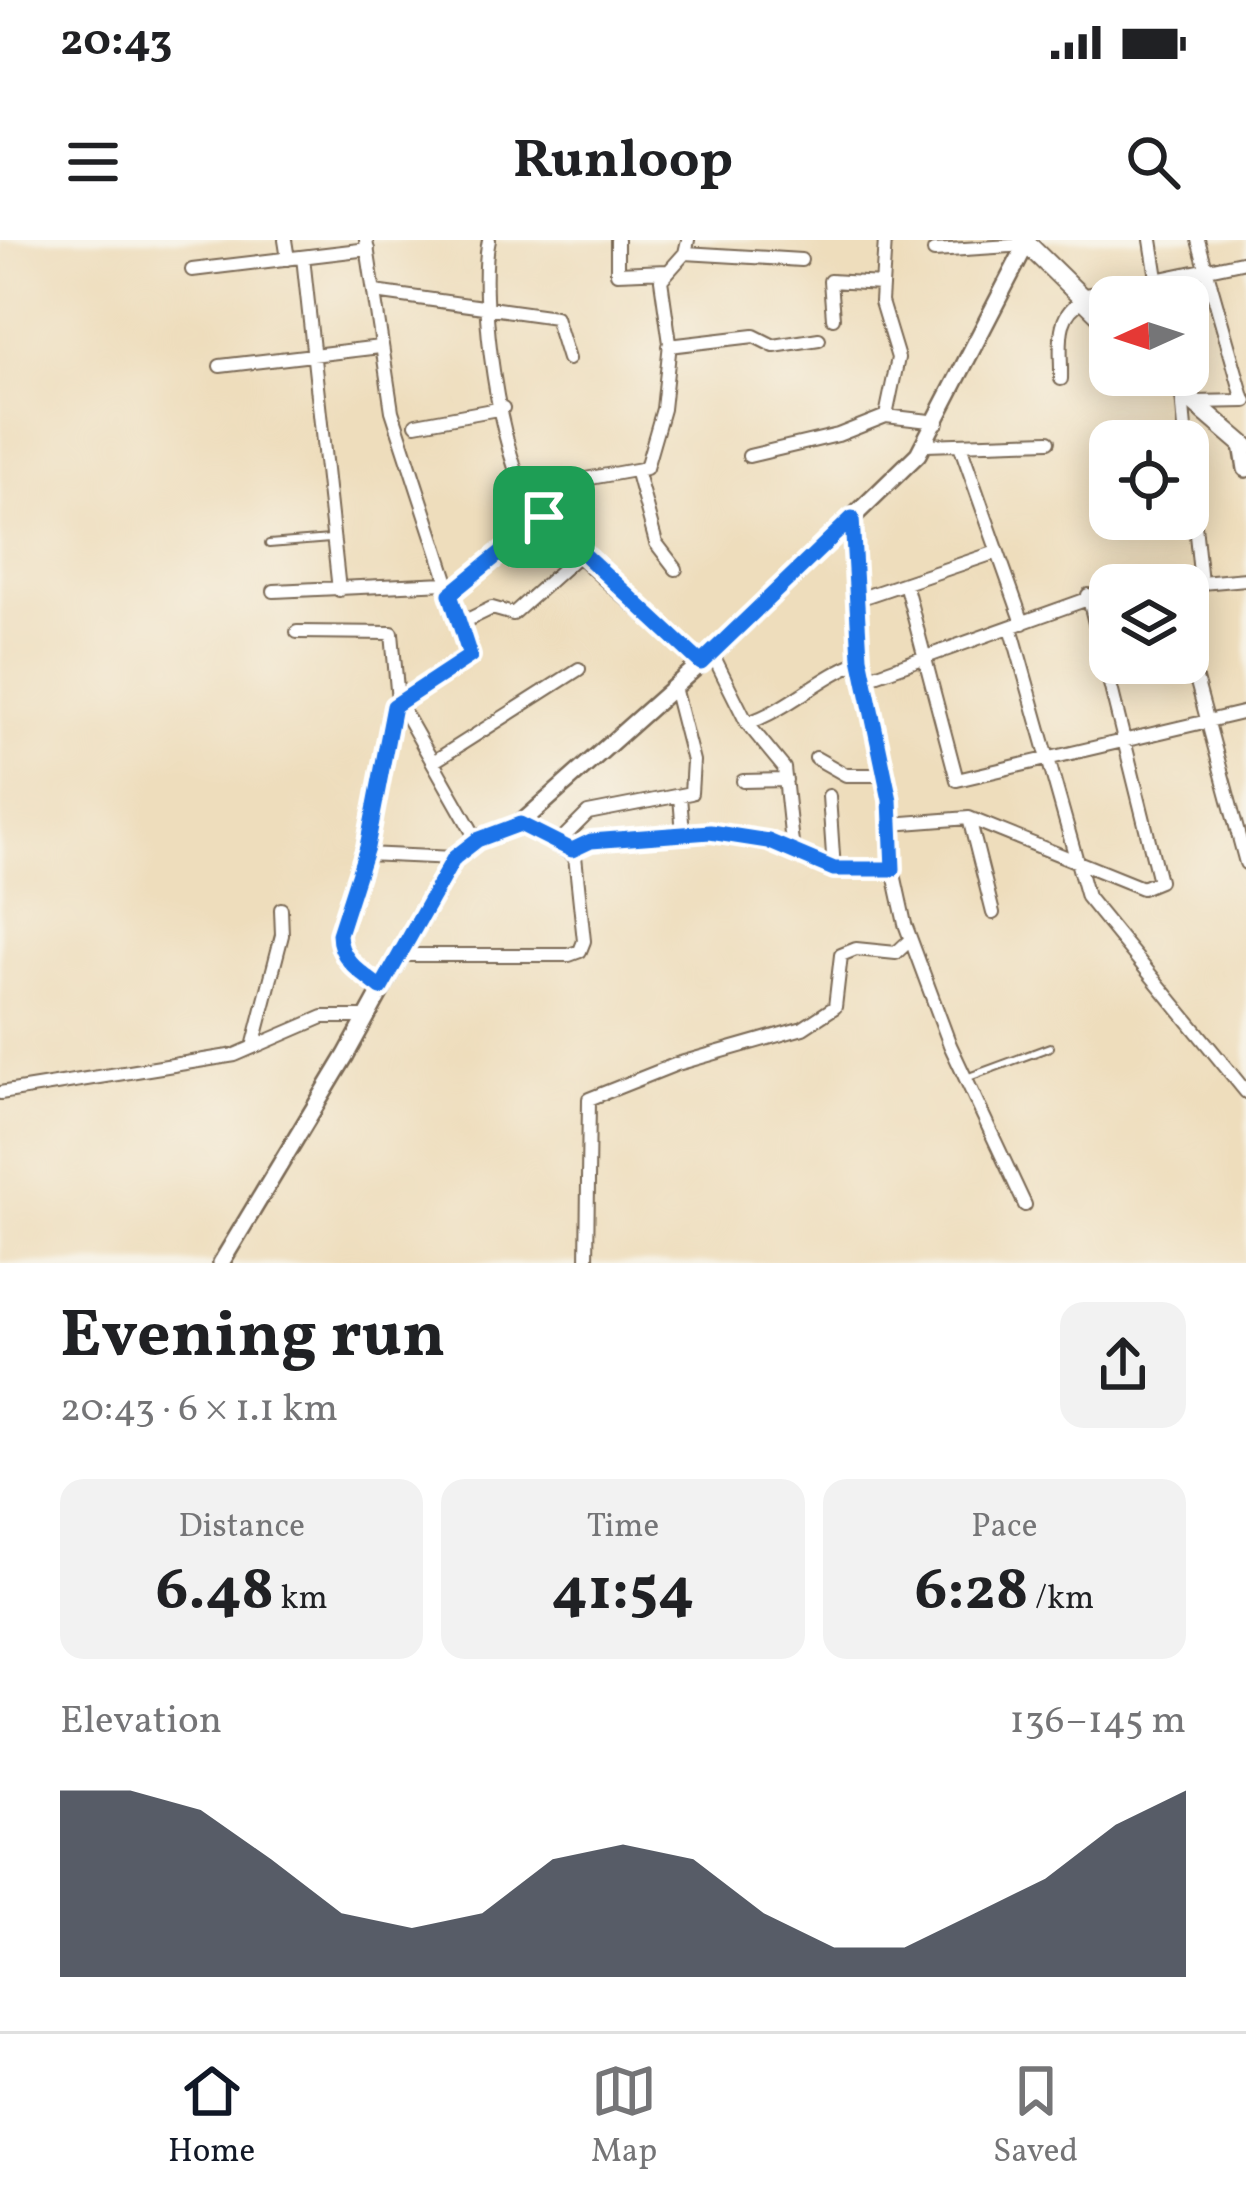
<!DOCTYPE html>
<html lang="en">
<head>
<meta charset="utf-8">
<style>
	body { margin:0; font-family:Vollkorn,serif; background:#f2f2f2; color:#202124; height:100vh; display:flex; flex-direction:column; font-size:45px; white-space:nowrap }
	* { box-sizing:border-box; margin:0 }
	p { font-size:39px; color:#757577 }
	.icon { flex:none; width:66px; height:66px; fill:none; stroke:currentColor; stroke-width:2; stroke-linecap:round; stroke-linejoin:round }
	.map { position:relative; height:1023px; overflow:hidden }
	.side { display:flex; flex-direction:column; background:#fff; flex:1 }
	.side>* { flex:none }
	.needle { width:78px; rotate:267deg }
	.buttons { position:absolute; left:1089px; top:36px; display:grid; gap:24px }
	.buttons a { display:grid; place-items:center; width:120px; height:120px; border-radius:24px; background:#fff; box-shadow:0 6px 30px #0003; font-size:60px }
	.pin { position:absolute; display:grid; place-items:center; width:102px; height:102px; color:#fff; margin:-51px; border-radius:24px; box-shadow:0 6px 18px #0006 }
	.round { display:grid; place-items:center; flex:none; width:126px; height:126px; border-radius:24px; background:#f2f2f2 }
	.head { display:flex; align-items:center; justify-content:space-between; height:204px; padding:0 60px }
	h1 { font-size:66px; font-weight:700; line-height:90px }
	.figures { display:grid; grid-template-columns:repeat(3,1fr); gap:18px; height:204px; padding:12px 60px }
	.figures div { display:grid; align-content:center; border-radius:24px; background:#f2f2f2; text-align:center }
	.figures b { font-size:60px; font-weight:700 }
	.figures small { font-size:33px; font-weight:400 }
	.figures p { font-size:33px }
	.chart { height:336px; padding:24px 60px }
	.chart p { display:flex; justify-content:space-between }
	.chart svg { width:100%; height:216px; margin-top:12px; fill:#111827; opacity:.7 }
	.status { display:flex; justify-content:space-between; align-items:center; height:84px; padding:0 60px; background:#fff; direction:ltr }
	.status svg { height:33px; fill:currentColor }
	header { display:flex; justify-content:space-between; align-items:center; height:156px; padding:0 60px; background:#fff; font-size:54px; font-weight:700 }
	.tabs { display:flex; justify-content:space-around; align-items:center; height:168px; border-top:3px solid #e0e0e0; background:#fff; font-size:33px; color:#757577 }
	.tabs a { display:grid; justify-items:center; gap:6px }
	.tabs .selected { color:#111827 }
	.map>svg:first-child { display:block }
</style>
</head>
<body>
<div class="status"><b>20:43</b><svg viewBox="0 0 49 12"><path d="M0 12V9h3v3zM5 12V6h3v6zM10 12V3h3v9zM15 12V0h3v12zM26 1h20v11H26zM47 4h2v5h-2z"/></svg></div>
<header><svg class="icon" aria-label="menu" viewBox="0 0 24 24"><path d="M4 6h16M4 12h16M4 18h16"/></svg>Runloop<svg class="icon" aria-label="search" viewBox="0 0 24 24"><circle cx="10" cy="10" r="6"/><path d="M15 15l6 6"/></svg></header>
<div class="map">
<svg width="1246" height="1023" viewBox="0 0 1246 1023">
	<rect width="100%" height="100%" fill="#f7f3e8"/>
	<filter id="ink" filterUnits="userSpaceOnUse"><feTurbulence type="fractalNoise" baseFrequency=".00833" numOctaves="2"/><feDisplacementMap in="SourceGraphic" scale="24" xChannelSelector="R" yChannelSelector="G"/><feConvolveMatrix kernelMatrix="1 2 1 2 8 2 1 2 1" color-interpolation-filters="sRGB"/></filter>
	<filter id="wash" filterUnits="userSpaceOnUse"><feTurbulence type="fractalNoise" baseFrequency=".004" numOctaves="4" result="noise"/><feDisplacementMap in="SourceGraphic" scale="48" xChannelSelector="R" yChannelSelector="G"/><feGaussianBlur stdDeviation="2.7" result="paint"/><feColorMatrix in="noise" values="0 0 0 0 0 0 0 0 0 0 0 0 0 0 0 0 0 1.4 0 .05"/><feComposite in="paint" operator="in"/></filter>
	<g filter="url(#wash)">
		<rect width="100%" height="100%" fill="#eeddbc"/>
	</g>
	<g filter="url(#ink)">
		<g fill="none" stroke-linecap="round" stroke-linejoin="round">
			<g stroke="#7a6955" stroke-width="10">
				<path id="service" d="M269 304 330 299
					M966 838 1050 807"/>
			</g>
			<g stroke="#7a6955" stroke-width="16">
				<path id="minor" d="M285 0 288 19
					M366 0 392 171 471 413 398 461 393 473 367 607 339 694C339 720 362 733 381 749
					M489 0C477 54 499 219 532 263 574 320 647 375 701 423
					M617 0V33L667 31
					M885 0 881 62 898 118 886 176
					M1151 0 1160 57
					M1198 0 1244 161
					M934 11 1026 5
					M685 13 801 20
					M303 17 339 350
					M192 30 368 9
					M375 52 555 77 568 119
					M1080 56 1246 21
					M833 78 830 41 882 44
					M669 106 754 96 774 106 819 99
					M220 126 380 107
					M1061 139C1062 108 1053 75 1084 60
					M1182 154 1186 201
					M1193 162 1246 161
					M416 184 503 168
					M926 205 1049 201
					M960 205 1023 383
					M749 216 838 195 886 176 938 182
					M1188 217 1201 343
					M637 233 656 303 676 329
					M524 250 646 228 663 169 670 103 661 40 685 13 688 0
					M852 278 860 417 890 560 893 629 905 684 950 805 1025 965
					M905 343 957 540 1246 472
					M1179 345 1246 339
					M274 351 446 343
					M450 354 544 277
					M855 360 994 313
					M461 383 492 368 513 374 581 313
					M1011 387 1087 657 1246 852
					M297 392 392 393 398 461 477 600
					M1188 409 1246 623
					M712 413 747 483C788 470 819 437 861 421
					M864 439 1110 351
					M747 483 784 528 793 613
					M816 518 846 535H885
					M433 522 579 429
					M743 541 786 540
					M680 556 683 594
					M829 556 834 630
					M969 578 993 673
					M891 584 969 578 1142 648 1159 641 1088 355
					M559 602 588 573 691 553 693 521 674 447
					M571 610 591 601 710 592 768 601 834 630 893 629
					M365 614 454 618
					M400 715H569L580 711 584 701 575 616 520 584
					M253 807 282 695 281 669
					M0 853 235 815 323 777H364
					M587 1023 589 859 677 824 803 788 835 767 841 715 856 709 896 713 910 700"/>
			</g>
			<g stroke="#7a6955" stroke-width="20">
				<path id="tertiary" d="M1242 204 1246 229
					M221 1023 346 815 454 618 477 600 520 584 720 406 918 214 1026 5"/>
			</g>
			<g stroke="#7a6955" stroke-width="22">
				<path id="primary" d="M1023 0 1110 85
					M1162 135 1246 207"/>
			</g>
			<use href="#service" stroke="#fff" stroke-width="6"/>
			<use href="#minor" stroke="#fff" stroke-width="12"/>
			<use href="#tertiary" stroke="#fff" stroke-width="15"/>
			<use href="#primary" stroke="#fff" stroke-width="18"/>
		</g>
	</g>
	<g fill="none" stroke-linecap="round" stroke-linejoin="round" filter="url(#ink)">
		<g stroke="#fff" stroke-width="24">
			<path id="route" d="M544 277 701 423 852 278 860 417 890 560 893 629H834L768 601 710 592 591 601 572 610 520 584 477 600 454 618 381 748C362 733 339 720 339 694L367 607 394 466 470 416 450 354Z"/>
		</g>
		<use href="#route" stroke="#1a73e8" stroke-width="15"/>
	</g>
</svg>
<div class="buttons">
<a><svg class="needle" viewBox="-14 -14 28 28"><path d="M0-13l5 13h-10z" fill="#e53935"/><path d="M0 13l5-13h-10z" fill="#757577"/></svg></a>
<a><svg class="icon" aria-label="locate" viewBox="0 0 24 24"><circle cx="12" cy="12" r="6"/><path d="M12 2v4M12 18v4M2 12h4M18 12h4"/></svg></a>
<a><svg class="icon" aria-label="layers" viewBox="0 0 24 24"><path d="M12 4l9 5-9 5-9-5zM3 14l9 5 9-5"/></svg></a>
</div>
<div class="pin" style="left:544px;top:277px;background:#1e9e55"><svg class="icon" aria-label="arrive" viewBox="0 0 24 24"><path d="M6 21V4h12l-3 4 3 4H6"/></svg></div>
</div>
<section class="side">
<div class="head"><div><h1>Evening run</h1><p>20:43 · 6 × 1.1 km</p></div><a class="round"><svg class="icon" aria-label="share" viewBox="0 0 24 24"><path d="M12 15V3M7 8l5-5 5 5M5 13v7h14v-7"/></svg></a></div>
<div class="figures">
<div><p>Distance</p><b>6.48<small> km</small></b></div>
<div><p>Time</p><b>41:54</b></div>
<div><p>Pace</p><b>6:28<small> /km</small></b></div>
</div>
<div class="chart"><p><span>Elevation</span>136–145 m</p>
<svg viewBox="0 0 160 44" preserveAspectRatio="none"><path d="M0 44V6L10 6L20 10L30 20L40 31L50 34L60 31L70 20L80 17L90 20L100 31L110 38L120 38L130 31L140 24L150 13L160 6V44z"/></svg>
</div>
</section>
<nav class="tabs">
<a class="selected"><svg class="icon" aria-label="home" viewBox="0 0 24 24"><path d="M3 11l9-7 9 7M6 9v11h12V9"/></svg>Home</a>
<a><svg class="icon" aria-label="map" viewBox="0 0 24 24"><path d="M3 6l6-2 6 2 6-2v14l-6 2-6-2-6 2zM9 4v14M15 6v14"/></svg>Map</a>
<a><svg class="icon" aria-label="saved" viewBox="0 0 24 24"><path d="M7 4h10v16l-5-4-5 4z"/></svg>Saved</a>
</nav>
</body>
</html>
